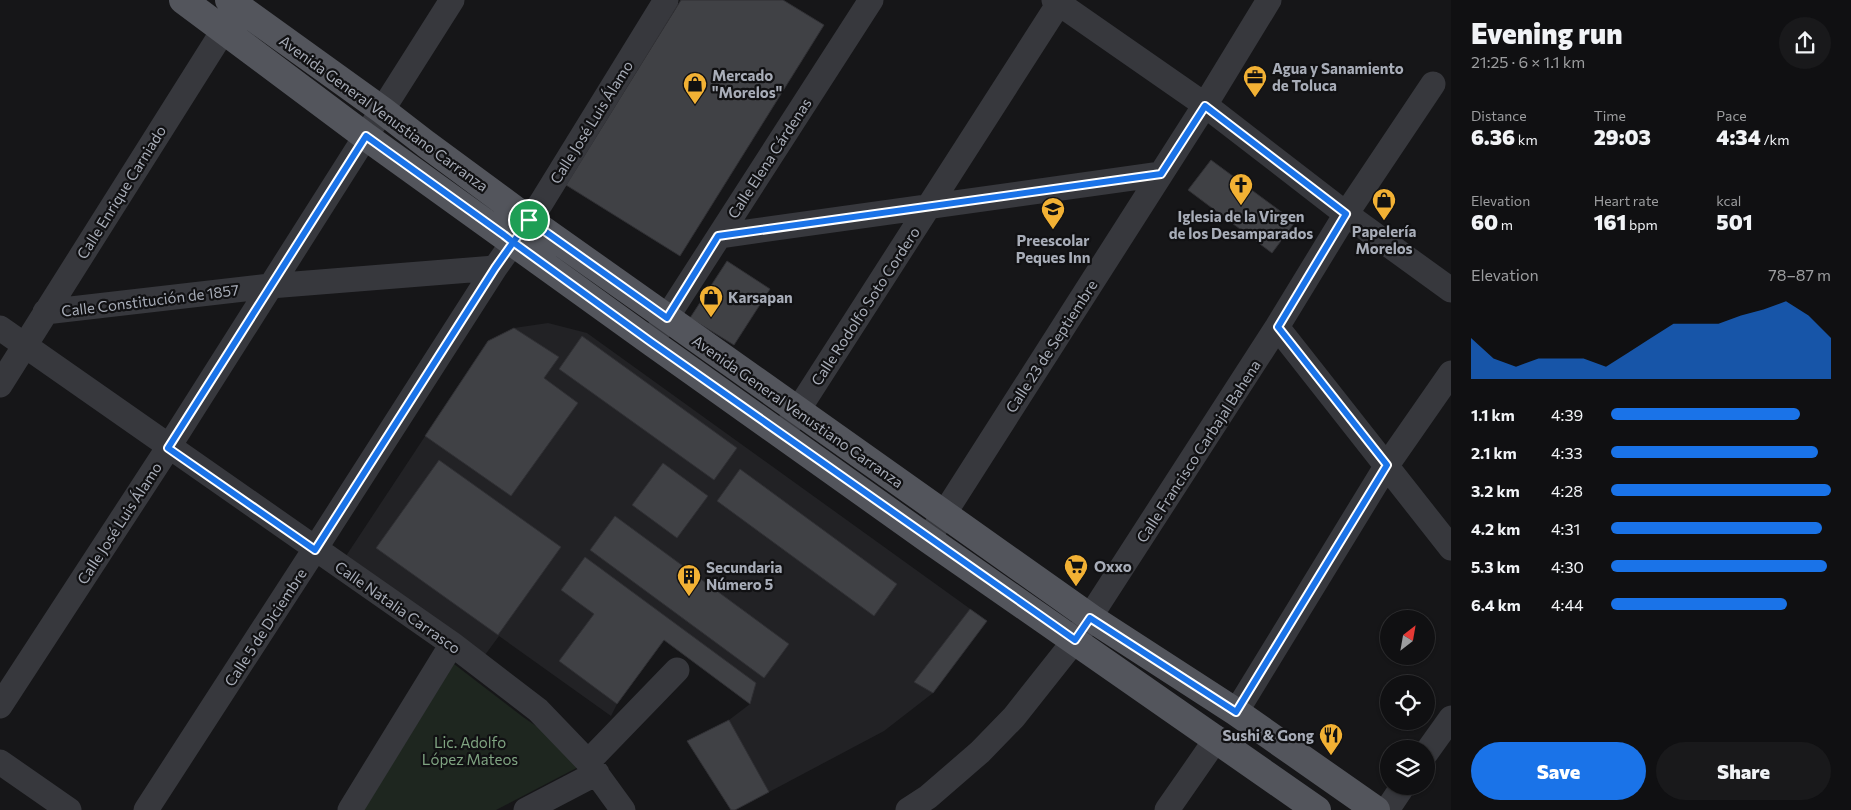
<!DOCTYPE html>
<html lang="en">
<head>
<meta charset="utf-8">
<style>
	body { margin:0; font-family:Commissioner,sans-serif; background:#19191b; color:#f1f3f6; height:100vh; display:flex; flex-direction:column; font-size:19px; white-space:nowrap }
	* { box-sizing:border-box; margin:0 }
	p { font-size:16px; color:#9c9d9f }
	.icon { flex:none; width:28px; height:28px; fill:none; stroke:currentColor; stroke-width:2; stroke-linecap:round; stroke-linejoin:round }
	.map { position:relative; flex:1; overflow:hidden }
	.side { display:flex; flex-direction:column; background:#101012; width:400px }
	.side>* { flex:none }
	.needle { width:32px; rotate:31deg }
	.controls { position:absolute; left:1380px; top:610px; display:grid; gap:10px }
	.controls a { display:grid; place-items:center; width:55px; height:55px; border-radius:50%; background:#101012; box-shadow:0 1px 4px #0004,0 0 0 1px #303032; font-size:25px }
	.pin { position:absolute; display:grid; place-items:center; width:42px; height:42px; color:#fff; margin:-21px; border:2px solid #fff; border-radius:50%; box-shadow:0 1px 5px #0007 }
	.round { display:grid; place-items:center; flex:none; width:52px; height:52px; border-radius:26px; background:#19191b }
	.overview { display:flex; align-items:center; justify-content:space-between; height:85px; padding:0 20px }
	h1 { font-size:28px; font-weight:800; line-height:38px }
	.figures { display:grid; grid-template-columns:repeat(3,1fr); gap:8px; height:85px; padding:5px 20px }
	.figures div { display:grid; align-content:center }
	.figures b { font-size:21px; font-weight:800 }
	.figures small { font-size:14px; font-weight:400 }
	.figures p { font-size:14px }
	.chart { height:140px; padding:10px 20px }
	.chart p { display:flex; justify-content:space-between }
	.chart svg { width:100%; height:90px; margin-top:5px; fill:#1a73e8; opacity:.7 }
	.action { display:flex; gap:10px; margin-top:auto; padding:10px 20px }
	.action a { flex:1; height:58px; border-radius:30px; background:#1a73e8; color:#fff; font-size:20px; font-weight:800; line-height:58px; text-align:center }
	.action a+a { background:#19191b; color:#f1f3f6 }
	ul { padding:0 20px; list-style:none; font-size:16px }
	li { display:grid; grid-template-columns:80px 60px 1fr; align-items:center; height:38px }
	li i { height:12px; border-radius:6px; background:#1a73e8 }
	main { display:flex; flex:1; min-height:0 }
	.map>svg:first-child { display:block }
</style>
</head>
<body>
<main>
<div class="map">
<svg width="1451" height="810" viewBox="0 0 1451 810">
	<rect width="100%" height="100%" fill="#161618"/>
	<path fill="#222225" d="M548 323 587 333 987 621 933 693 884 731 735 810H731L687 741 729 720 750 704 664 640 617 704 611 716 499 636 482 659 342 562 488 341 514 328Z"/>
	<path fill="#1e261f" d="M454 664 523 717 588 762 496 810H364Z"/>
	<path fill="#404145" stroke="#303034" d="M681 0H783L824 25 680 256 566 185Z
		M1211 160 1295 222 1272 253 1188 190Z
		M727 261 770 289 734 345 690 318Z
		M514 328 559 357 544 378 578 403 511 496 425 436 488 341Z
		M582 336 737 448 714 480 559 369Z
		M439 460 561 547 498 635 376 548Z
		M663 463 708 496 677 538 632 505Z
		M740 469 897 584 874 616 717 501Z
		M615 516 789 644 764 678 590 550Z
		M585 557 756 683 750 704 664 640 617 704 559 661 594 614 561 590Z
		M970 609 987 621 933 693 914 682Z
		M729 720 769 792 735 810H731L687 741Z"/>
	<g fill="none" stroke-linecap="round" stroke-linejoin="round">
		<path stroke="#37383d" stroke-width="25" d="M1054 0 1205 105 1346 214 1451 290
			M719 236 1161 174
			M45 312 270 286 495 268
			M1277 327 1451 548
			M0 328 452 644 538 710 588 762 623 810
			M651 342 871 0
			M0 385 235 12
			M782 435 1061 0
			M928 539 1205 105 1269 0
			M0 706 168 448 452 0
			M1236 712 1387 465 1451 373
			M1426 753 1451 718
			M0 762 69 810
			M588 762 677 670
			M146 810 315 549 495 268 541 203 666 0
			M350 810 452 644
			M526 810 597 773
			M908 810 928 797 980 752 1014 717 1075 640 1277 327 1346 214 1433 84
			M1167 810 1217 738
			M1387 810 1403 786"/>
		<path stroke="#53555c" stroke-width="28" d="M183 0 365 136 651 342 928 539 1317 810
			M229 0 382 110 426 144 529 220 1091 618 1236 712 1376 810"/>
	</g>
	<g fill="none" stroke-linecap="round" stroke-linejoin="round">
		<g stroke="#fff" stroke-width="10">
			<path id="route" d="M529 220 495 268 315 550 168 448 366 136 504 235 513 242 651 342 1075 640 1090 618 1236 712 1387 465 1278 327 1346 214 1205 106 1161 174 718 236 667 318 529 220"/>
		</g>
		<use href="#route" stroke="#1a73e8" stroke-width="6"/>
	</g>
	<defs>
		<g id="office-pin" transform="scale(1.25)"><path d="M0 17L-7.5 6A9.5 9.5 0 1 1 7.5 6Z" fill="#f2b134" stroke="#111113"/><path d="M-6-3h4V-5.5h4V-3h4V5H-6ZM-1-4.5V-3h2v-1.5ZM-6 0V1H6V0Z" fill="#111"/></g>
		<g id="shop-pin" transform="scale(1.25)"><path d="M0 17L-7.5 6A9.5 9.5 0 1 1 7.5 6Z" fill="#f2b134" stroke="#111113"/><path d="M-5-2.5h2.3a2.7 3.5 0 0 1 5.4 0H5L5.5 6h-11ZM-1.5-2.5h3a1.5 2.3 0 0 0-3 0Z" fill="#111"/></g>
		<g id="church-pin" transform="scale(1.25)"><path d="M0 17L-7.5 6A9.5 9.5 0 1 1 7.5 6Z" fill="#f2b134" stroke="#111113"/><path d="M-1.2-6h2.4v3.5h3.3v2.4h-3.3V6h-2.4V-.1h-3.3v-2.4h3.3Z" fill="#111"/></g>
		<g id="school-pin" transform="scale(1.25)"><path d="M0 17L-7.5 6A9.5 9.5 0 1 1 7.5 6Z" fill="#f2b134" stroke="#111113"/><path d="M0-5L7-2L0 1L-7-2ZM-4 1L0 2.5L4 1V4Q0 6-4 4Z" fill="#111"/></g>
		<g id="supermarket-pin" transform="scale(1.25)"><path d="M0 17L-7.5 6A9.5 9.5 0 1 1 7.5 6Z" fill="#f2b134" stroke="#111113"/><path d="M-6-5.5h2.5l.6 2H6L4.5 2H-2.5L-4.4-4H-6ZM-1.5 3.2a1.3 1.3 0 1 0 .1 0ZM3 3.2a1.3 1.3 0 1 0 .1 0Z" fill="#111"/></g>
		<g id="building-pin" transform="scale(1.25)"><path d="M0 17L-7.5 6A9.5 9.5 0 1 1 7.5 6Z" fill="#f2b134" stroke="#111113"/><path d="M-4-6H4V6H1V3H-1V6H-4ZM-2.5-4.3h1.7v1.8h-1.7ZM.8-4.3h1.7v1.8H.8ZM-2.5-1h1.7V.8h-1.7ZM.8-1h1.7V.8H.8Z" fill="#111"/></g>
		<g id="restaurant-pin" transform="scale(1.25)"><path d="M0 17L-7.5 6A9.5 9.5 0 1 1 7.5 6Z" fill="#f2b134" stroke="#111113"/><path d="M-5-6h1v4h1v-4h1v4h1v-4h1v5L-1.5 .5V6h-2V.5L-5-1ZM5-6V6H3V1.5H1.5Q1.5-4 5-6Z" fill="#111"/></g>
	</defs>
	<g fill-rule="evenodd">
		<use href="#office-pin" x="1255" y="77"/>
		<use href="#shop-pin" x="695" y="84"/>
		<use href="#church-pin" x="1241" y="185"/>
		<use href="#shop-pin" x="1384" y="200"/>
		<use href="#school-pin" x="1053" y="209"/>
		<use href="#shop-pin" x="711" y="297"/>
		<use href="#supermarket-pin" x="1076" y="566"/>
		<use href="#building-pin" x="689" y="576"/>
		<use href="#restaurant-pin" x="1331" y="735"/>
	</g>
	<g text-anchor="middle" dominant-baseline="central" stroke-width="4.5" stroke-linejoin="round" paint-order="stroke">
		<g font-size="15" font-weight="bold" fill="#a8adb8" stroke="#111113" text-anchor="start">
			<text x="1272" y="68">Agua y Sanamiento<tspan x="1272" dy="17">de Toluca</tspan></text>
			<text x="712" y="75">Mercado<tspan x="712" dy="17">"Morelos"</tspan></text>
			<text x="1241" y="216" text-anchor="middle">Iglesia de la Virgen<tspan x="1241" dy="17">de los Desamparados</tspan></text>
			<text x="1384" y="231" text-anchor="middle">Papelería<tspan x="1384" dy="17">Morelos</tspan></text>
			<text x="1053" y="240" text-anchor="middle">Preescolar<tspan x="1053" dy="17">Peques Inn</tspan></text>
			<text x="728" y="297">Karsapan</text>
			<text x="1094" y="566">Oxxo</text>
			<text x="706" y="567">Secundaria<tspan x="706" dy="17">Número 5</tspan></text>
			<text x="1314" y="735" text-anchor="end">Sushi &amp; Gong</text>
		</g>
		<g font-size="15" fill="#a8adb8" stroke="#111113">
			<text transform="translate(384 113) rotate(36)">Avenida General Venustiano Carranza</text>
			<text transform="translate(591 122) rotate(-58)">Calle José Luis Álamo</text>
			<text transform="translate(769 158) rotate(-57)">Calle Elena Cárdenas</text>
			<text transform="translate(121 192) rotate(-58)">Calle Enrique Carniado</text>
			<text transform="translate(150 300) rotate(-7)">Calle Constitución de 1857</text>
			<text transform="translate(865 306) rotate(-57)">Calle Rodolfo Soto Cordero</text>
			<text transform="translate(1051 346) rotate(-57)">Calle 23 de Septiembre</text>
			<text transform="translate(798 411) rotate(35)">Avenida General Venustiano Carranza</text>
			<text transform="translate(1198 451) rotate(-57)">Calle Francisco Carbajal Bahena</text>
			<text transform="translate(119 523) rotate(-57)">Calle José Luis Álamo</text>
			<text transform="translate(398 607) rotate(35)">Calle Natalia Carrasco</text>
			<text transform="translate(265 627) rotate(-57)">Calle 5 de Diciembre</text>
		</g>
		<g font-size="15" fill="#7fa381" stroke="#111113">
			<text x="470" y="742">Lic. Adolfo<tspan x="470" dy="17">López Mateos</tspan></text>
		</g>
	</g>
</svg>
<div class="controls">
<a><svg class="needle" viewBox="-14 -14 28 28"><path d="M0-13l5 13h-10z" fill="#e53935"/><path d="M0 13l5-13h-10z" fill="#9c9d9f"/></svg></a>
<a><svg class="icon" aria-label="locate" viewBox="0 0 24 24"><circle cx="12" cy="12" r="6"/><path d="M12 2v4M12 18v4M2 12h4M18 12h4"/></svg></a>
<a><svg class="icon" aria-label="layers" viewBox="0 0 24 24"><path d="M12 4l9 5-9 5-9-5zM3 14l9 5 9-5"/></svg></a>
</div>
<div class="pin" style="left:529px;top:220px;background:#1e9e55"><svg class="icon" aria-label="arrive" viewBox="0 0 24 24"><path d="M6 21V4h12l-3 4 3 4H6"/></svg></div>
</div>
<section class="side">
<div class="overview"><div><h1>Evening run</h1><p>21:25 · 6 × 1.1 km</p></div><a class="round"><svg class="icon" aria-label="share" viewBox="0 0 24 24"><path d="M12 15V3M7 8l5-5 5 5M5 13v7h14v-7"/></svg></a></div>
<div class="figures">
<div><p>Distance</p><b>6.36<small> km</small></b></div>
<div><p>Time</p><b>29:03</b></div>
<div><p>Pace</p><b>4:34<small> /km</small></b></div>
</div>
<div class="figures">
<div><p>Elevation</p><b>60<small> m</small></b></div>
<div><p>Heart rate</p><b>161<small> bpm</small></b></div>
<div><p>kcal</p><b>501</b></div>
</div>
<div class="chart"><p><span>Elevation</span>78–87 m</p>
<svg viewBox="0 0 160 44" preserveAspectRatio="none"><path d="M0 44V24L10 34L20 38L30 34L40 34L50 34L60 38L70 31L80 24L90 17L100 17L110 17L120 13L130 10L140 6L150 13L160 24V44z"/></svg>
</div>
<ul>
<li><b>1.1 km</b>4:39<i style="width:86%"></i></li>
<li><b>2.1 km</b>4:33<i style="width:94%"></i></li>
<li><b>3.2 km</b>4:28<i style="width:100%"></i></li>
<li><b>4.2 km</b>4:31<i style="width:96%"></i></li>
<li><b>5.3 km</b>4:30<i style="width:98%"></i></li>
<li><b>6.4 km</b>4:44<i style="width:80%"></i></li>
</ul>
<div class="action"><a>Save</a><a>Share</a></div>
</section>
</main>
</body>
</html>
